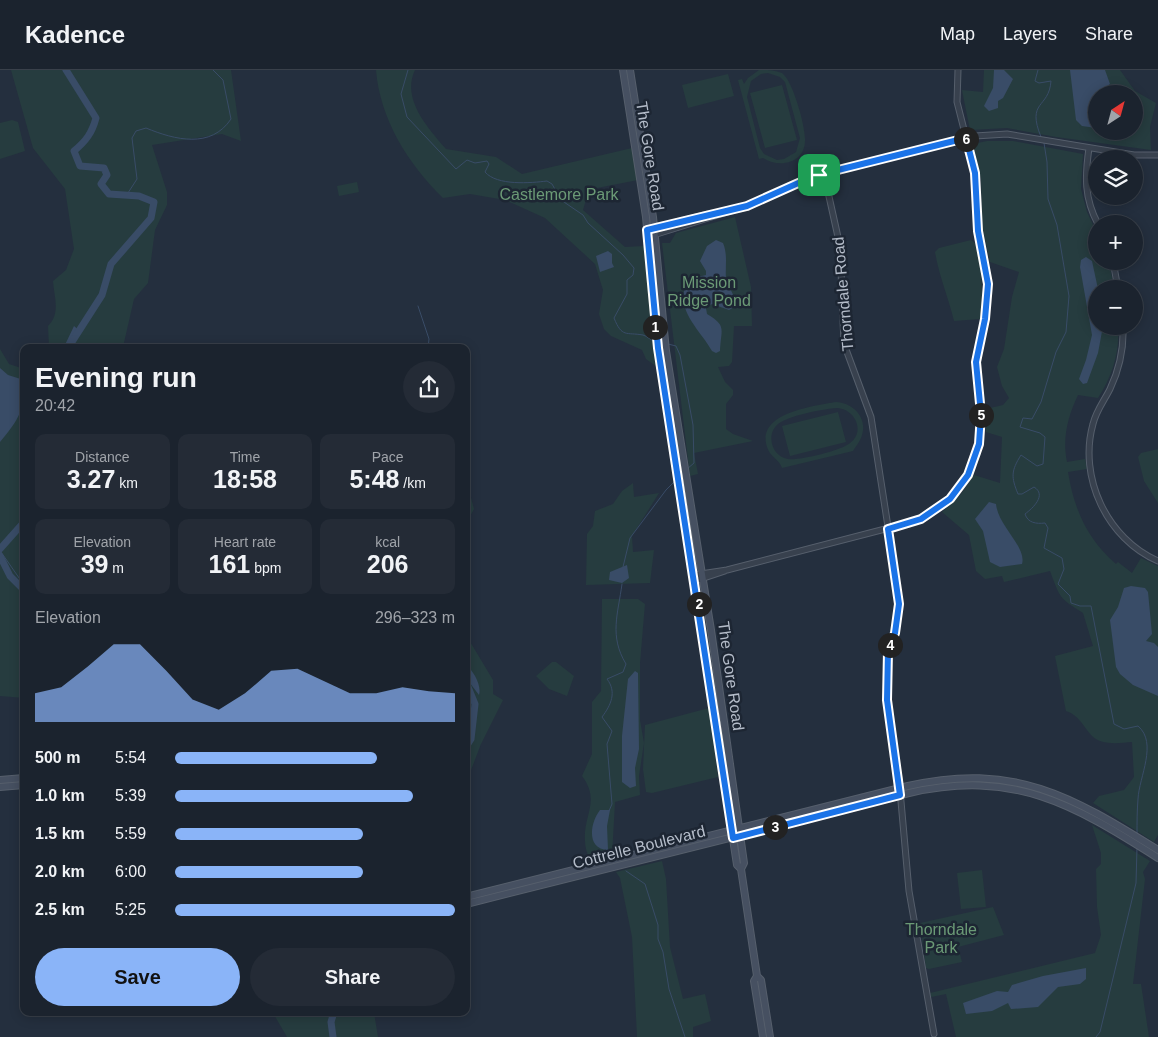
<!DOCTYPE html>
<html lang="en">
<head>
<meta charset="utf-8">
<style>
	body { margin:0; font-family:Helvetica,sans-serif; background:#242b36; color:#f1f3f6; height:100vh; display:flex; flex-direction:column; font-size:19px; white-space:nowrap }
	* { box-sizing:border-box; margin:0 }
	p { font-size:16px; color:#a0a4aa }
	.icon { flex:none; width:28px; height:28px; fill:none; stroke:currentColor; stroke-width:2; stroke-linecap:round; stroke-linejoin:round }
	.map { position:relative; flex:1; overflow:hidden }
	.details { position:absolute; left:20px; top:274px; width:450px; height:672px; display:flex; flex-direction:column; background:#1b232e; border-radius:10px; box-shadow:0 2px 12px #0003,0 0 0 1px #39404a }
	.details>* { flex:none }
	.needle { width:32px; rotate:36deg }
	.buttons { position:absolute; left:1088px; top:15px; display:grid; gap:10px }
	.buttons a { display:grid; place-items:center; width:55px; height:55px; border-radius:50%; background:#1b232e; box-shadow:0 2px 12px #0003,0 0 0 1px #39404a; font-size:25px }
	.pin { position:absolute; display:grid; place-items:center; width:42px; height:42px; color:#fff; margin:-21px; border-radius:10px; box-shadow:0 2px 8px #0006 }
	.km { position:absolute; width:25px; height:25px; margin:-12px; border-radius:50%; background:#222; color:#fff; font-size:14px; line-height:25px; text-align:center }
	.round { display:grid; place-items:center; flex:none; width:52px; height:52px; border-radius:26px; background:#242b36 }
	.headline { display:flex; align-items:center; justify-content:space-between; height:85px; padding:0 15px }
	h1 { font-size:28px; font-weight:600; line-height:38px }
	.metrics { display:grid; grid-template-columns:repeat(3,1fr); gap:8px; height:85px; padding:5px 15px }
	.metrics div { display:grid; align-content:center; border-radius:10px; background:#242b36; text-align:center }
	.metrics b { font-size:25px; font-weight:600 }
	.metrics small { font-size:14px; font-weight:400 }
	.metrics p { font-size:14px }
	.chart { height:140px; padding:10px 15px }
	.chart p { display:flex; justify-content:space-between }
	.chart svg { width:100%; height:90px; margin-top:5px; fill:#8ab4f8; opacity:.7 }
	.cta { display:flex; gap:10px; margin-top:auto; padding:10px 15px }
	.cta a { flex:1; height:58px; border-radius:30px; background:#8ab4f8; color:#111; font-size:20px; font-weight:600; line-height:58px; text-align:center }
	.cta a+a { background:#242b36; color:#f1f3f6 }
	ul { padding:0 15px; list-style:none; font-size:16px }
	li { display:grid; grid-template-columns:80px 60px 1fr; align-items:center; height:38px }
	li i { height:12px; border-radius:6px; background:#8ab4f8 }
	header { display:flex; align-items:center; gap:30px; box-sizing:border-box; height:70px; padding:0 25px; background:#1b232e; border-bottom:1px solid #39404a }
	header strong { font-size:24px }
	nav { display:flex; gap:28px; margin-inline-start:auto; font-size:18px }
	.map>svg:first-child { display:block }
</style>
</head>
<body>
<header>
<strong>Kadence</strong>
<nav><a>Map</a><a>Layers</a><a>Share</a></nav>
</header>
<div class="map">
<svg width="1158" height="967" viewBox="0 0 1158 967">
	<rect width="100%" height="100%" fill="#242f3e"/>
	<path fill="#263c3f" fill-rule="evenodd" d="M11 0H231L241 71 222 64 152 75 167 122V135L155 160 148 213 134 229 123 277H49L48 256C61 243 54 227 53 211L66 200 74 179 65 119 33 78Z
		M376 0H415C401 29 428 58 446 79L496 87 522 104 632 78 638 110 597 118 588 123 583 140 625 177 644 176 657 297 646 289 642 280 611 266 604 259 599 244 603 220 595 194 545 148 505 130 470 124 443 128C408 94 380 49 376 0Z
		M759 0C767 0 775 0 782 3 793 11 805 55 805 69 806 93 780 99 763 88L759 89 738 10 742 9 744 14 748 8ZM768 3 780 7 785 12 800 68 796 82 784 89 777 90 764 84 760 78 747 27 751 11 761 4Z
		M984 0H1120L1135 21 1156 33 1150 57 1151 80 1056 67 1007 58 970 60 962 20 983 22ZM1096 24H1134V61H1096Z
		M728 4 734 26 688 38 682 15Z
		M782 15 797 70 765 78 750 23Z
		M12 50 18 52 25 81 0 89V53Z
		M987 71H1013L1083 84 1081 119 1087 142 1096 161V191H1109L1114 219H1096V256H1118C1120 282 1112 307 1098 328L1078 325C1068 346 1062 368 1067 392L1085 389 1087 399 1068 402C1074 439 1087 469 1116 494L1118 492 1132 503 1141 488 1158 496V765L1154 772 1093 733 1099 726 1124 720 1134 707 1132 672C1119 673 1101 676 1091 665 1083 656 1079 645 1066 641L1055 586 1093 576 1083 543C1059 528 1060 528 1050 501L1004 512 1002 506 985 509 976 501 969 465 942 442 961 424 974 405 1000 413 1002 367 986 362V339L1003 335 1009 328 1002 316 997 297 1004 279 1012 227 1019 202 990 192 982 156 981 110 973 74Z
		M357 112 359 122 339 126 337 116Z
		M735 147 751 217 752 256H734L732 292 729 296 718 297 725 312 733 320V325L726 334V359L733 364 753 371 694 383 698 404 690 406 662 173H670L676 163Z
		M971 170 975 173C982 200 984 222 980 249L954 251C948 226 939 206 935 182L939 178Z
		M0 279 9 294 24 299V628L0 626Z
		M836 332C854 333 869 349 861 368 859 373 855 377 853 381L782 398C780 390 770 387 767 377 756 343 813 336 836 332ZM837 338C856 339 867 364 847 375 838 381 798 391 788 389 770 386 765 361 781 352 793 345 823 339 837 338Z
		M838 342 846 372 790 386 782 356Z
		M1158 379V433L1144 411 1138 387 1141 383Z
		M466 409 474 439 466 454Z
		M633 413 634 427 659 423 632 466 633 482 654 480 650 513 586 515 587 464 593 456 595 441 613 434 622 421Z
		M602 529H638L645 534 640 593V650L644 673 639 706 640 725 615 732 612 786 590 791C588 785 585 778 585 771 583 745 601 731 582 706L592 684V632L601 621Z
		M466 565 493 610V624L503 630 481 674 468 708 466 707Z
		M552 592H556L574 606 567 626 549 619 536 606Z
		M709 638 718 707 652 723 646 722 643 699 645 655Z
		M1092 755 1150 791 1143 802 1145 809 1133 914H1141L1149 967H956L946 924 931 927 930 923 1095 883 1101 865 1097 837 1096 799 1101 794V783Z
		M662 791 666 809 670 877 683 929 705 924 711 951 693 957V967H637L632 867 620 808 616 802Z
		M982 800 986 837 961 839 957 803Z
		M993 837 1004 865 958 877 962 892 929 899 926 898 920 853Z
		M273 943H374L378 967H287Z"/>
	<path fill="#394c67" d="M994 0H1004L1013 9 1003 28 998 31V38L989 41 984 36 993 18Z
		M1070 0H1105L1110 14 1096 24V58L1082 56 1076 50Z
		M716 170 723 173C728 185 725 196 726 209 727 217 737 225 734 235 733 238 731 239 729 240L712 234 706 238 707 244C727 256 721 258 720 281L716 283 712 281C700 259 670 236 690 209L706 205V201L700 191 707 176Z
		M608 181 612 184V193L614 197 600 202 596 186Z
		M1086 187 1092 191 1098 219H1096V256H1103L1098 283 1087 313 1083 314 1079 309 1086 290 1092 265 1080 197 1081 190Z
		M74 256 81 262 72 277H64Z
		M0 298 8 305 24 310C24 341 20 348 0 372Z
		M989 432 996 434C998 456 1027 477 1022 494L1000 497 990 492 983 461 975 449Z
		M627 495 629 508 622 513 609 510 610 502Z
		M1131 516 1145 518 1148 522 1152 564 1146 571 1154 573 1158 577V626L1133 615 1120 604 1116 597 1110 550 1118 537 1124 518Z
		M466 594C473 601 482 615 479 625L466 608Z
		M635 601 638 603 639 679 635 698 636 716 630 718 622 712V666L628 609Z
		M600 740H610L607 756 608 780C586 779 590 753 600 740Z
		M1086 898V909L1080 914 1058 917 1038 937 1011 939 1008 933 992 941 966 944 963 933 997 921 1008 922 1012 915 1043 906Z"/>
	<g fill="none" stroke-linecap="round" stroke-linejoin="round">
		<path stroke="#394c67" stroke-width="1" d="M408 0 401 24 407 47 456 99 467 90 475 93 487 91 489 94 485 102C497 116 531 113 547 111L552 114 561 130 583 145 588 153 623 185 634 198 633 205 627 210V224L614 248C622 268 626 262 643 265 647 266 650 270 654 271
			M1038 0 1035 11 1039 13 1051 11C1049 39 1026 30 1041 67
			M1044 73 1047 92 1048 129 1057 155 1069 226 1066 262 1056 282 1041 332 1032 349 1023 348 1020 357 1040 363 1045 367 1043 394 1037 396 1021 385C1011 401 1011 407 1018 424H1022L1034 417C1047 425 1033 438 1025 444 1028 453 1036 454 1045 453L1048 458 1044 478 1062 488 1064 499 1058 514 1070 526 1071 533 1080 536H1091L1114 654 1124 659 1138 656C1158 673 1139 707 1138 729 1137 741 1137 753 1137 764
			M126 126 137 109 132 68 136 61 146 58C175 70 211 79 231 49L223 10 213 0
			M418 236 429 269 428 278
			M668 274 676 276 680 285 693 355 694 393 687 399
			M24 450 7 469 1 482 24 515
			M623 497 630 468 666 420 675 411
			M609 741 612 734 607 674 612 661 602 647C611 635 617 622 607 609L623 602 626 594C609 566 618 544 622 514
			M609 780 613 785
			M626 801 645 814 658 855V869L663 882 669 919 685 967
			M1096 967 1100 962 1136 813 1137 778"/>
		<path stroke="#394c67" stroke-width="7" d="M66 0 96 48C92 63 86 71 74 81L80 96 104 98 107 105 101 114 109 124 139 126 154 132 151 148 111 194 102 225 68 278
			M0 479 24 452
			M0 486 10 506 24 520
			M466 612 475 634 471 669 466 677
			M333 967 331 952 334 942"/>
		<g stroke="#565f6c" stroke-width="7">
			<path id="tertiary" d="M1089 78C1085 106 1084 128 1098 154
				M824 104 840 176 844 274 871 347 897 515 899 535 895 563 889 581 887 630 899 709 909 821 934 964
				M651 159 708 144 713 146
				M647 167 747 136 814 106 975 66 1007 64 1134 85H1158
				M1113 191 1118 219
				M1123 256C1124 278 1119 300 1110 319 1104 331 1096 341 1093 354 1078 407 1107 469 1158 491
				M694 505 727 500 916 451 945 434 968 405 977 384 980 367 981 344 976 292 985 249 988 214 978 161 975 103 957 32 958 0
				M695 511 725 501"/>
		</g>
		<g stroke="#565f6c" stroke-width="8">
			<path id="secondary" d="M623 0 646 147 658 278 737 795 741 799 757 906 761 910 770 967
				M630 0 653 147 666 281 711 560 744 793 741 799
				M0 710 24 708
				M0 717 24 715
				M466 827 908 716C1014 692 1071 726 1158 780
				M466 834 909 723C1013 699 1073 734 1158 788
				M757 906 754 911 763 967"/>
		</g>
		<use href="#tertiary" stroke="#38414e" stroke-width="5"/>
		<use href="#secondary" stroke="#465061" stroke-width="6"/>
	</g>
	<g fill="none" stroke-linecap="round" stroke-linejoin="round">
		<g stroke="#fff" stroke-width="10">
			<path id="route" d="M966 68 975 103 978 161 988 214 985 249 976 292 981 344 979 374 968 405 950 429 921 449 888 459 899 534 895 563 888 581 887 630 900 725 733 768 658 278 647 160 747 136 814 106Z"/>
		</g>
		<use href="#route" stroke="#1a73e8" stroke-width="6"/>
	</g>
	<g text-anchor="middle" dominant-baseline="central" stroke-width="5" stroke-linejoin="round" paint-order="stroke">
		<g font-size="16" fill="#b4bcc9" stroke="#1d2633">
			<text transform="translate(650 86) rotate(81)">The Gore Road</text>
			<text transform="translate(843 224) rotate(-95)">Thorndale Road</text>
			<text transform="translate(731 606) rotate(82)">The Gore Road</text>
			<text transform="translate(639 777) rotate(-14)">Cottrelle Boulevard</text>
		</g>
		<g font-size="16" fill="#6b9a76" stroke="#1d2633">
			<text x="559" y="124">Castlemore Park</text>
			<text x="709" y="212">Mission<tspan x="709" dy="18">Ridge Pond</tspan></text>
			<text x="941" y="859">Thorndale<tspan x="941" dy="18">Park</tspan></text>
		</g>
	</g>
</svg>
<div class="buttons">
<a><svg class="needle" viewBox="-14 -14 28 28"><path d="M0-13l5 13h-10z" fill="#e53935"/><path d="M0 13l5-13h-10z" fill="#a0a4aa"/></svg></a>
<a><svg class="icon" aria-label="layers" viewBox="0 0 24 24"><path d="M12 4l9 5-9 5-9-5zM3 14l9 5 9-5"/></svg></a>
<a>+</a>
<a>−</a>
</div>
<div class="pin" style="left:819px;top:105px;background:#1e9e55"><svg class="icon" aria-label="arrive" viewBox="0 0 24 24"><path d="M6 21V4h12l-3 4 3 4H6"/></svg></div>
<b class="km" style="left:655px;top:257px">1</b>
<b class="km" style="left:699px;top:534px">2</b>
<b class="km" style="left:775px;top:757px">3</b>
<b class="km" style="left:890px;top:575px">4</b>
<b class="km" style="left:981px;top:345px">5</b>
<b class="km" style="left:966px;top:69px">6</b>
<section class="details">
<div class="headline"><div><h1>Evening run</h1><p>20:42</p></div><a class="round"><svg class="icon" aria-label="share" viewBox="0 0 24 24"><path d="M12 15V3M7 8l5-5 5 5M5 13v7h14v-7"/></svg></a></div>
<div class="metrics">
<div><p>Distance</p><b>3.27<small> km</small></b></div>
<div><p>Time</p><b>18:58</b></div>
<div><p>Pace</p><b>5:48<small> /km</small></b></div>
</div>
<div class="metrics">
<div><p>Elevation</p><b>39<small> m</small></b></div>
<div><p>Heart rate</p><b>161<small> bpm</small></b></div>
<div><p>kcal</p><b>206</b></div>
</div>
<div class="chart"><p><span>Elevation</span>296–323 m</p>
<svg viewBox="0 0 160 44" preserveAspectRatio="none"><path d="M0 44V30L10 27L20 17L30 6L40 6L50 19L60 33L70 38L80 30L90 19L100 18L110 24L120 30L130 30L140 27L150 29L160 30V44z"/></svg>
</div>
<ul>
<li><b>500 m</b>5:54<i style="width:72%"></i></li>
<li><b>1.0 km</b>5:39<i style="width:85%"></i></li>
<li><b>1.5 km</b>5:59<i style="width:67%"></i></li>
<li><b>2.0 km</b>6:00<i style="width:67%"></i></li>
<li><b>2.5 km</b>5:25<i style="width:100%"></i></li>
</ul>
<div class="cta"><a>Save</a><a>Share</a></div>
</section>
</div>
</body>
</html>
